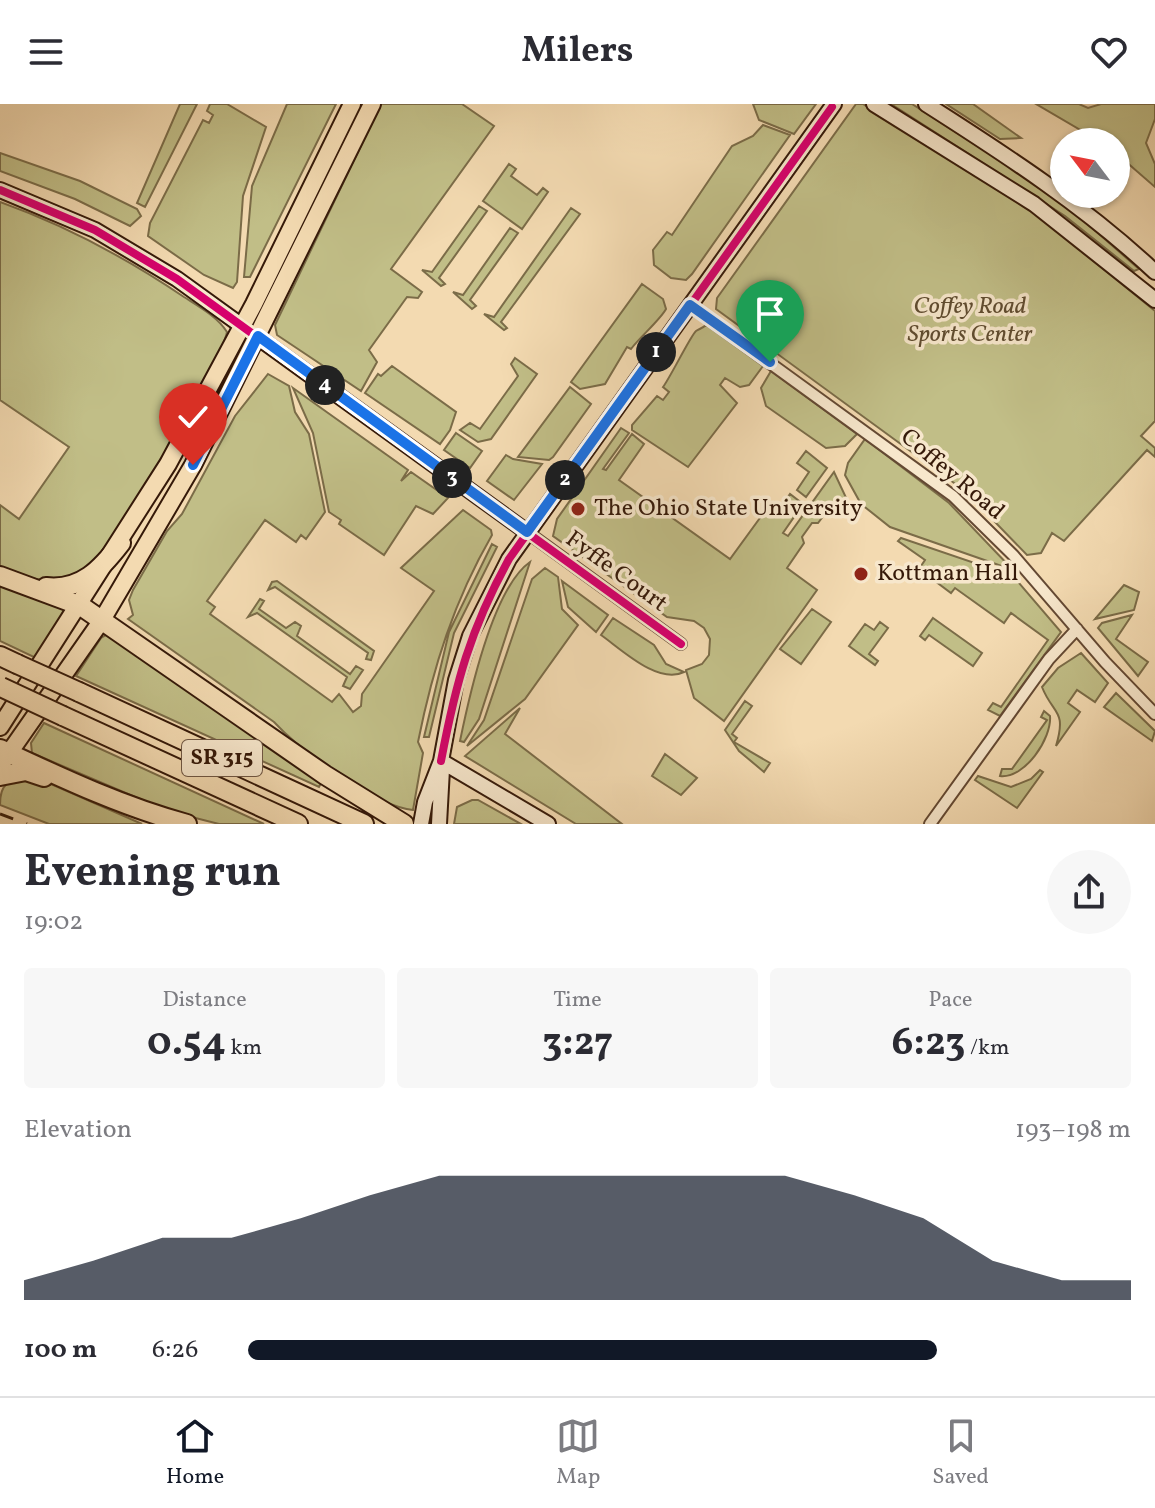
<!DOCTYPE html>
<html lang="en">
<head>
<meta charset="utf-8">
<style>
	body { margin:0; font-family:Vollkorn,serif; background:#f7f7f7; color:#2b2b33; height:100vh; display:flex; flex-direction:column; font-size:30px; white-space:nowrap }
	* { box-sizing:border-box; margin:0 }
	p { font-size:26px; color:#7c7c81 }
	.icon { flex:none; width:44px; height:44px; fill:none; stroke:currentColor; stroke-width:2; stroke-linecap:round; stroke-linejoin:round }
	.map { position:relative; height:720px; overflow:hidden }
	.side { display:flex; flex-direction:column; background:#fff; flex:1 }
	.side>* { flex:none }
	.needle { width:52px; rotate:302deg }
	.tools { position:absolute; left:1050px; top:24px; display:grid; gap:16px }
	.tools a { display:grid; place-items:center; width:80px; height:80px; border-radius:50%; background:#fff; box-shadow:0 2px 6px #0004; font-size:40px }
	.pin { position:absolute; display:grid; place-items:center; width:68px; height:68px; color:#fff; margin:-82px -34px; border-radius:50% 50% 50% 0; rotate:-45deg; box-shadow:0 0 8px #0007 }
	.pin .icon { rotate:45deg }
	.km { position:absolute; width:40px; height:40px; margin:-20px; border-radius:50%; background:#222; color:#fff; font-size:22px; line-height:40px; text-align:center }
	.round { display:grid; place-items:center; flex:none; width:84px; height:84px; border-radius:42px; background:#f7f7f7 }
	.headline { display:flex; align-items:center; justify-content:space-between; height:136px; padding:0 24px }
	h1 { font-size:44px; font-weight:700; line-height:60px }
	.stats { display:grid; grid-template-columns:repeat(3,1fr); gap:12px; height:136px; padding:8px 24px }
	.stats div { display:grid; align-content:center; border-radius:8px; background:#f7f7f7; text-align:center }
	.stats b { font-size:40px; font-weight:700 }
	.stats small { font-size:22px; font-weight:400 }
	.stats p { font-size:22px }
	.chart { height:224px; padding:16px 24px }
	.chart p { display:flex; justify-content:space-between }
	.chart svg { width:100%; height:144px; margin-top:8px; fill:#111827; opacity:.7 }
	ul { padding:0 24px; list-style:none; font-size:26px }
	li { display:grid; grid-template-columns:128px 96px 1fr; align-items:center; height:60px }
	li i { height:20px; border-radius:10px; background:#111827 }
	header { display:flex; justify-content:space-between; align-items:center; height:104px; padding:0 24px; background:#fff; font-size:36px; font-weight:700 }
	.dock { display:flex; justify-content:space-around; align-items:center; height:112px; border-top:2px solid #e1e1e2; background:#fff; font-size:22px; color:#7c7c81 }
	.dock a { display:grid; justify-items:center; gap:4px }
	.dock .active { color:#111827 }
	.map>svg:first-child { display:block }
</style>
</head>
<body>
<header><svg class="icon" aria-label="menu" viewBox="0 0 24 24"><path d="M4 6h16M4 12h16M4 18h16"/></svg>Milers<svg class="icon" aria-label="heart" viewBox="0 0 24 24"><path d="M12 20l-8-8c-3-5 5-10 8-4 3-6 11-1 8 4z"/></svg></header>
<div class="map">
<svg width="1155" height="720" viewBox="0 0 1155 720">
	<rect width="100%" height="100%" fill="#f3dab1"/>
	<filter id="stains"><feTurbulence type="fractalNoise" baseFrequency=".0025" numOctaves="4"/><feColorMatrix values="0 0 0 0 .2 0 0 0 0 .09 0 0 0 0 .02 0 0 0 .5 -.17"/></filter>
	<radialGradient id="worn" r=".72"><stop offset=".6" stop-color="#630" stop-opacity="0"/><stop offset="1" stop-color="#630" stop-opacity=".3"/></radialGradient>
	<path fill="#c1be87" stroke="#7b6c48" stroke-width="2" d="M180 0H197L145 103 137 99Z
		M210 0H227L266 23 243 92 237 178 233 184 204 171 148 132 150 119 203 16 209 19 213 11 207 7Z
		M287 0H336L250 173H244L252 82Z
		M381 0H462L494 22 391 165 422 188 418 194 407 193 369 246 377 258 361 287 277 231 275 221Z
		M753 0H816L794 30 759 16Z
		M856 0H863L1037 111 1155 207V317L1141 332 1155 344V353L1147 346 1064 437 1052 429 1041 449 1027 451 965 387 716 205 717 194Z
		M891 0H912L999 56 1075 109 1139 165 1134 167 1065 112Z
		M946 0H973L1021 34 1000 35Z
		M1036 0H1079L1088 4 1101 0H1155V15L1146 39 1155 60V83L1116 49V38H1101Z
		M763 21 790 31 692 170 686 176 671 174 654 161 653 146 667 128 672 131 732 42 753 32Z
		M0 49 80 77 137 105 141 112 130 122 75 95 0 67Z
		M509 60 516 65 511 72 537 91 543 84 548 88 522 125 483 97Z
		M0 98C67 122 125 153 184 193 198 202 218 213 227 228 221 259 112 455 88 468 57 483 28 477 0 462V401L19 415 69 343 0 296Z
		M479 102 487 107 439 174 445 180 441 182 422 166 432 168Z
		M571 104 580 110 501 218 507 224 504 226 484 210 494 213Z
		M510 124 518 129 470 196 476 202 472 205 453 188 463 191Z
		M642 180 663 195 666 205C660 216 640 233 631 245L627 243 605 280 580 285 571 278Z
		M706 221 763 262 749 281 740 283 725 274 720 281 737 299 688 363 632 326V321L657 292 663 296 669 288 663 283C670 274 691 231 696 227 699 225 703 224 706 221Z
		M515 254 537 270 491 335 478 338 460 326 470 319 480 325 518 272 511 260Z
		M392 262 456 308 450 326 440 340 365 289 378 270 381 272Z
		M771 267 857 330 845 342 826 344 766 302 761 284Z
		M268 270 289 282 295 308 309 330 325 408 306 435 301 431 296 438 265 416 207 497 215 503 210 510 332 598 339 590 353 608 361 602 362 590 434 487 401 464 463 406 491 426 492 431C454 497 433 563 418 638L423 649 413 706C374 702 301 647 274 618L128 515 133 511 129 496 133 486 167 427 182 410 235 312Z
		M570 283 591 300 553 353 549 356 518 353Z
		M293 284 408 366 401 377 411 368 448 394 433 410 416 402 384 451 339 420 341 416 329 408 313 329Z
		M621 324 629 329 603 365 606 366 632 330 644 340 619 376 730 455 765 407 774 413 790 390 803 400 783 429 788 432 834 368 849 400 837 394 818 419H812L802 433 804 439 787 464 817 486 724 617 694 594 686 566 702 560 709 551 710 535 704 524 694 517 667 513 553 432 557 415Z
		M456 329 482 347 470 364 444 346Z
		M865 335 949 399 1013 466 890 423 861 400 845 371 848 359Z
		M806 347 827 364 806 393 797 386 809 368 797 359Z
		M506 351 513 355 542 360 514 396 487 377Z
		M901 434 1013 472 1061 528 1000 612 988 606 993 599 1001 603 1048 536 1011 509 1004 519 955 484 951 489 919 465 925 456 898 437Z
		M492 440 497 443 454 529 429 633H424L449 528Z
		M530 458 479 615 464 638 460 637C469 593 493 484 530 458Z
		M545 464 558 473 562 505 578 521 525 595 467 642 484 616 532 475Z
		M277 477 374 547 371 556 366 555 368 549 275 483 268 486 272 478Z
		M562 477 608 511 596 528 568 503Z
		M0 478 68 504 38 555 0 537Z
		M1124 481 1139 488 1134 506 1095 515Z
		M260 495 264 497 259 505 286 524 295 518 301 522 297 532 350 570 356 562 363 566 350 585 343 582 347 573 257 509 248 513Z
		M812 505 831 518 801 560 780 545Z
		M1132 511 1116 535 1148 558 1138 572 1098 524 1102 519Z
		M613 514 654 541 666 560 684 568C658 581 621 545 601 531Z
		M933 514 982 549 973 562 929 531 925 536 920 532Z
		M880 518 888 524 869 550 878 557 875 561 849 542 865 520 874 526Z
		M108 530 322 677 319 683 76 572 101 534Z
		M1081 549 1108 579 1095 598 1077 586 1068 599 1080 608 1056 642C1067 605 1053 611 1042 583L1058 564Z
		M1116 589 1155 627 1152 637 1104 603Z
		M745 597 752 602 732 630 737 634 734 638 770 659 764 668 739 647 725 626Z
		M520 604 505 630 622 720H576L465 652Z
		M1044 607 1050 612C1052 634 1025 675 1000 672L1002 665H1012L1047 616 1041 613Z
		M44 619 264 720H219L168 707 32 649 31 639Z
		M665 650 697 674 681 691 652 672Z
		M1040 666 1043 668 1017 704 975 676 978 672 1011 683 1031 675Z
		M35 673 142 720H49L0 701C0 674 13 677 35 673Z
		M472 696H478L521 720H454L457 703Z"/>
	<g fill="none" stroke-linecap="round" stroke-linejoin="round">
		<g stroke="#644933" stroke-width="14">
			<path id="street" d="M690 201 953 392 1013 451 1105 558 1155 610
				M527 428 681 540
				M930 720 1049 555 1077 525"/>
		</g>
		<g stroke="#351909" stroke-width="18">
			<path id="secondary" d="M874 0 1034 100 1155 196
				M926 0C1006 51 1086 103 1155 168
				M0 86 95 126 177 175 527 428
				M441 657 548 720
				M421 720 425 698 441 657 456 576 470 532 509 455 834 0
				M439 720 442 665"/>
		</g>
		<g stroke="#351909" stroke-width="20">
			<path id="primary" d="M0 623 168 360 254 200 352 0
				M0 662 102 516 193 361 372 0"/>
		</g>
		<g stroke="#351909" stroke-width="22">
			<path id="highway" d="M0 472 81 502 325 671 404 720
				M46 483C81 487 101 465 121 439
				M0 552 17 560
				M79 588 364 720
				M63 612 298 720
				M0 645C62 674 121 702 187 720
				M0 672 26 667 44 673"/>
		</g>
		<use href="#street" stroke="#f7e7cc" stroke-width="10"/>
		<use href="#secondary" stroke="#f7e7cc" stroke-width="14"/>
		<use href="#primary" stroke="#f3dab1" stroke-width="16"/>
		<use href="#highway" stroke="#f3dab1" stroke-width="18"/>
		<path stroke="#351909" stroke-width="3" stroke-dasharray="14 14" stroke-linecap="butt" d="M0 710 27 720"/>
		<g stroke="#351909" stroke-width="22" stroke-linecap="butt">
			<path id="highway-bridge" d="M17 560 79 588
				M1 583 63 612"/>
		</g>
		<use href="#highway-bridge" stroke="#f3dab1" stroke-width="18"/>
		<g stroke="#f7e7cc" stroke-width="13">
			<path id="cycleway" d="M0 86 95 126 177 175 681 540
				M441 657C456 578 470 526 509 455L832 3"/>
		</g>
		<use href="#cycleway" stroke="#d6006c" stroke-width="8"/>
	</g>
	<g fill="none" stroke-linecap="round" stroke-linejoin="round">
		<g stroke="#fff" stroke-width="16">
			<path id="route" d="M193 361 258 232 527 428 690 201 770 258"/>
		</g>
		<use href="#route" stroke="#1a73e8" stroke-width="10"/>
	</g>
	<g fill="#8f2418" stroke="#f7e7cc" stroke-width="3">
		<circle cx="578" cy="405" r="8"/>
		<circle cx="861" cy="470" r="8"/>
	</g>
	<g text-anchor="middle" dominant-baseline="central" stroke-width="7" stroke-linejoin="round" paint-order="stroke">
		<rect fill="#f7e7cc" stroke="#6f5744" stroke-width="2" x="182" y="636" width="80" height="36" rx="6"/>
		<g font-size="22" font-weight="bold" fill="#351909">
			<text x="222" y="654">SR 315</text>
		</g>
		<g font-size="24" font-style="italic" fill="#5f4b2f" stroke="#f7e7cc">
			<text x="970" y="203">Coffey Road<tspan x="970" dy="28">Sports Center</tspan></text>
		</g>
		<g font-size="24" fill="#351909" stroke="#f7e7cc">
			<text transform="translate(952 371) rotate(40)">Coffey Road</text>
			<text transform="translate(616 468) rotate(36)">Fyffe Court</text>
		</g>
		<g font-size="24" fill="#351909" stroke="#f7e7cc" text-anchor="start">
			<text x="594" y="405">The Ohio State University</text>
			<text x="877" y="470">Kottman Hall</text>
		</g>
	</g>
	<rect width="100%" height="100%" filter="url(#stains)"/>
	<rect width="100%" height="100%" fill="url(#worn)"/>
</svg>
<div class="tools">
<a><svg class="needle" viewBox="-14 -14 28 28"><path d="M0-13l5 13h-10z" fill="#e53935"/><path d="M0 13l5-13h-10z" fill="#7c7c81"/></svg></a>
</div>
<div class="pin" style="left:770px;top:258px;background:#1e9e55"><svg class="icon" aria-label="arrive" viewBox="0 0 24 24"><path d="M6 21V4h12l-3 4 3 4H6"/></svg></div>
<div class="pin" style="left:193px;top:361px;background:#d93025"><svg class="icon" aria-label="check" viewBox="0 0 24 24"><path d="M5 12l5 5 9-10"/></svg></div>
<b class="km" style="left:656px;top:248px">1</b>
<b class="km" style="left:565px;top:376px">2</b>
<b class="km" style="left:452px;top:374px">3</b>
<b class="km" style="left:325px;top:281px">4</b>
</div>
<section class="side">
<div class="headline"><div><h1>Evening run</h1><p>19:02</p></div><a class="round"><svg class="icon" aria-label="share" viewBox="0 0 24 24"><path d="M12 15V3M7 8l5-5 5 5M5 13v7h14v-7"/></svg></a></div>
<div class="stats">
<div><p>Distance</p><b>0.54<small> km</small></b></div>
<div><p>Time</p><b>3:27</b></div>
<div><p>Pace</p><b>6:23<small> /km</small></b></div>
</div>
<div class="chart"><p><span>Elevation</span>193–198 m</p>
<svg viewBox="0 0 160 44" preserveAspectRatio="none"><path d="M0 44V38L10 32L20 25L30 25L40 19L50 12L60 6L70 6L80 6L90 6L100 6L110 6L120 12L130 19L140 32L150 38L160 38V44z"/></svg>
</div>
<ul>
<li><b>100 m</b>6:26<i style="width:78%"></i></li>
</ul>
</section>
<nav class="dock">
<a class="active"><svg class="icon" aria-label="home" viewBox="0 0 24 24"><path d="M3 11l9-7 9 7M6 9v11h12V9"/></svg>Home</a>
<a><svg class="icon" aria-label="map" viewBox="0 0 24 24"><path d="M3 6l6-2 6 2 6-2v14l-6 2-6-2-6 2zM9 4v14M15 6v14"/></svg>Map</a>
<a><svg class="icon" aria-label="saved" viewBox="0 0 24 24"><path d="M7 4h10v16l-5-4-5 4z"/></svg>Saved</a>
</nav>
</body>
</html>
